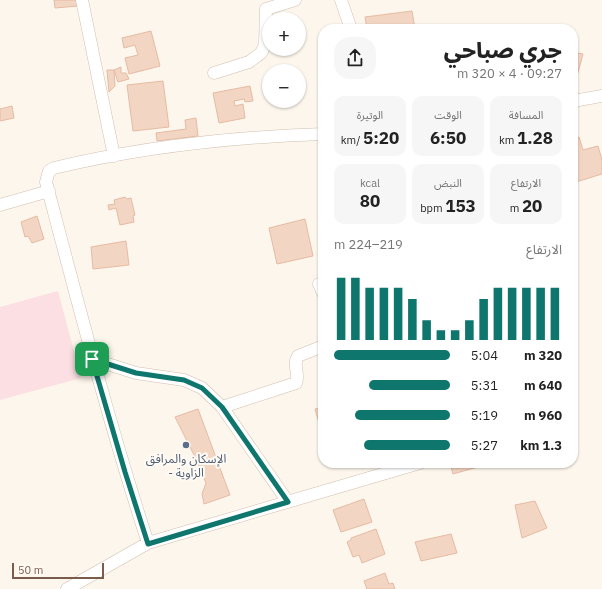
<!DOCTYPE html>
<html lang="ar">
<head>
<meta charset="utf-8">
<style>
	body { margin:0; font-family:"IBM Plex Sans","Noto Sans Arabic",sans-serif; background:#f6f6f6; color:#222; direction:rtl; height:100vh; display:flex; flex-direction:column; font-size:15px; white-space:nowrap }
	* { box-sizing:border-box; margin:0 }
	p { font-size:13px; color:#767676 }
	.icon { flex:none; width:22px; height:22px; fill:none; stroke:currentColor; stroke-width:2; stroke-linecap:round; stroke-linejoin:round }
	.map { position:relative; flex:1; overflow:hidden; direction:ltr }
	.panel { position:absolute; left:318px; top:24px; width:260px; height:444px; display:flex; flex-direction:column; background:#fff; border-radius:16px; box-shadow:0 1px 3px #0004; direction:rtl }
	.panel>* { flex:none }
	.tools { position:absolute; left:262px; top:12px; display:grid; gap:8px }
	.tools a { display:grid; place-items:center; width:44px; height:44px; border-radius:50%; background:#fff; box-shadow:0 1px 3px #0004; font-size:20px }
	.scale { position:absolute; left:12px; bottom:10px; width:92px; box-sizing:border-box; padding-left:4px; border:2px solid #7a5c4d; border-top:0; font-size:11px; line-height:14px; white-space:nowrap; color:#7a5c4d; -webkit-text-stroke:3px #fffaf3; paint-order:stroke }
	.pin { position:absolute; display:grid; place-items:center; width:34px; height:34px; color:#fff; margin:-17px; border-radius:8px; box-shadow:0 2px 6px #0006 }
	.round { display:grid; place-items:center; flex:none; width:42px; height:42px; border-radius:16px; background:#f6f6f6 }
	.overview { display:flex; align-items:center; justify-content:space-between; height:68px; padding:0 16px }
	h1 { font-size:22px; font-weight:800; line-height:30px }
	.figures { display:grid; grid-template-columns:repeat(3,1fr); gap:6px; height:68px; padding:4px 16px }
	.figures div { display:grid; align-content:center; border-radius:10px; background:#f6f6f6; text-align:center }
	.figures b { font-size:17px; font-weight:800 }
	.figures small { font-size:11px; font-weight:400 }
	.figures p { font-size:11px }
	.chart { height:112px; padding:8px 16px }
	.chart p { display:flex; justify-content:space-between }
	.chart svg { width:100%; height:72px; margin-top:4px; stroke:#0f766e; stroke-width:6 }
	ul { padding:0 16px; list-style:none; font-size:13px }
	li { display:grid; grid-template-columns:64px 48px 1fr; align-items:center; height:30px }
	li i { height:10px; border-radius:5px; background:#0f766e }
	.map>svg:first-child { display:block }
</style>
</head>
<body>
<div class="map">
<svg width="602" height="589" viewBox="0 0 602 589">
	<rect width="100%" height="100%" fill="#fdf6ec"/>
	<path fill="#fbdfe3" d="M58 291 81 378 0 400V307Z"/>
	<path fill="#f3d5c3" stroke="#e6bba3" d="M54 0H77L78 6 55 8Z
		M412 11 415 29H367L365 17Z
		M151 31 160 66 129 74 125 58 138 55 135 45 124 48 122 38Z
		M573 52 583 54 576 80 573 81Z
		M121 67V73H126L129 79 118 82 114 70Z
		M107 70H114L115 86 109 92Z
		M163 81 169 127 133 131 127 85Z
		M250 86 253 101 245 102 244 99 234 101 235 106 243 104 245 118 219 123 213 93Z
		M12 106 14 118 0 121V109Z
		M196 118 198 136 157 141 156 133 186 129 185 120Z
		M579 137 583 150 598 146 602 160V174L576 182 573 172V139Z
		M125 197 127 199 131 198 135 215 133 216 134 222 120 225 116 208 109 210 108 205 115 204 114 200Z
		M37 216 44 239 32 243 28 236 25 237 21 222Z
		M305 219 313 256 277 264 269 228Z
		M126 241 129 265 93 269 91 247Z
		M323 407V437L315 409Z
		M198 409 230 495 204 504 202 494 206 483 196 459 175 417Z
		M450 463H492L453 474Z
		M364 499 372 522 341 532 333 510Z
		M535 501 547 528 522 538 515 505Z
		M376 529 385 554 362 563 359 555 353 557 347 542 351 540V538Z
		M451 534 457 553 421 561 415 542Z
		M385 573 389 584 393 583 395 589H367L364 581Z"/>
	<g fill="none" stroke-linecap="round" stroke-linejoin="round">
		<g stroke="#d1beb0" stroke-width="13">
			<path id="minor" d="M82 0 114 156
				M341 0 351 29
				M214 73 249 62 261 53 265 45 266 9 295 0
				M573 101 602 96
				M0 205 49 191
				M319 284 323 293
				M92 359 136 373 184 380 202 388 222 407 288 502
				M222 407 296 383C300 374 292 365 298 356L323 346
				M148 543C109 424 78 303 46 182L49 171 54 168C142 147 232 137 323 134
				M67 589 148 543 420 463"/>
		</g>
		<use href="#minor" stroke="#fff" stroke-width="12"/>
	</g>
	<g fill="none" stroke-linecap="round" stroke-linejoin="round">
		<g stroke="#fff" stroke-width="8">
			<path id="route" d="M92 359 136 373 184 380 202 388 222 407 288 502 148 544 125 472Z"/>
		</g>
		<use href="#route" stroke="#0f766e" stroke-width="5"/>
	</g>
	<circle fill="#5c6f8a" stroke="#fffaf3" stroke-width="1.5" cx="186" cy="445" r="4"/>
	<g text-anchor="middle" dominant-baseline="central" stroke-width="4" stroke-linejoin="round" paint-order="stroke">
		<g font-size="12" fill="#4e5e75" stroke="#fffaf3">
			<text x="186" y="458">الإسكان والمرافق<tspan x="186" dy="14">- الزاوية</tspan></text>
		</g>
	</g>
</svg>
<div class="tools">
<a>+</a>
<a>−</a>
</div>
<div class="scale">50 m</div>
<div class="pin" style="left:92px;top:359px;background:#1e9e55"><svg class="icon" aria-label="arrive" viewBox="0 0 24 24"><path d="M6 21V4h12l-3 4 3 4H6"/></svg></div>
<section class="panel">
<div class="overview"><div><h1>جري صباحي</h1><p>09:27 · 4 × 320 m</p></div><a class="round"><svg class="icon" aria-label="share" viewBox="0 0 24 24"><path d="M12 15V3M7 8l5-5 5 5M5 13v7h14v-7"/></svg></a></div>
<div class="figures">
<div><p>المسافة</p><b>1.28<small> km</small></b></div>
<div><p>الوقت</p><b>6:50</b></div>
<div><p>الوتيرة</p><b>5:20<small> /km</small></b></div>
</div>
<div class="figures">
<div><p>الارتفاع</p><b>20<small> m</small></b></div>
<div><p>النبض</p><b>153<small> bpm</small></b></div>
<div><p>kcal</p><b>80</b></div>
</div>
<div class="chart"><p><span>الارتفاع</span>219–224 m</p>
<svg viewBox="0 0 160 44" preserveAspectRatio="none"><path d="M5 44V6M15 44V6M25 44V12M35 44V12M45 44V12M55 44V19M65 44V32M75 44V38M85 44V38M95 44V32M105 44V19M115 44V12M125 44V12M135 44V12M145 44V12M155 44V12"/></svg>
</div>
<ul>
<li><b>320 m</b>5:04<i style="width:100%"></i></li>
<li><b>640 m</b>5:31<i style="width:70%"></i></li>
<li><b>960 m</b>5:19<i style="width:82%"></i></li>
<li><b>1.3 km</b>5:27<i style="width:74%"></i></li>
</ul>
</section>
</div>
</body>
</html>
